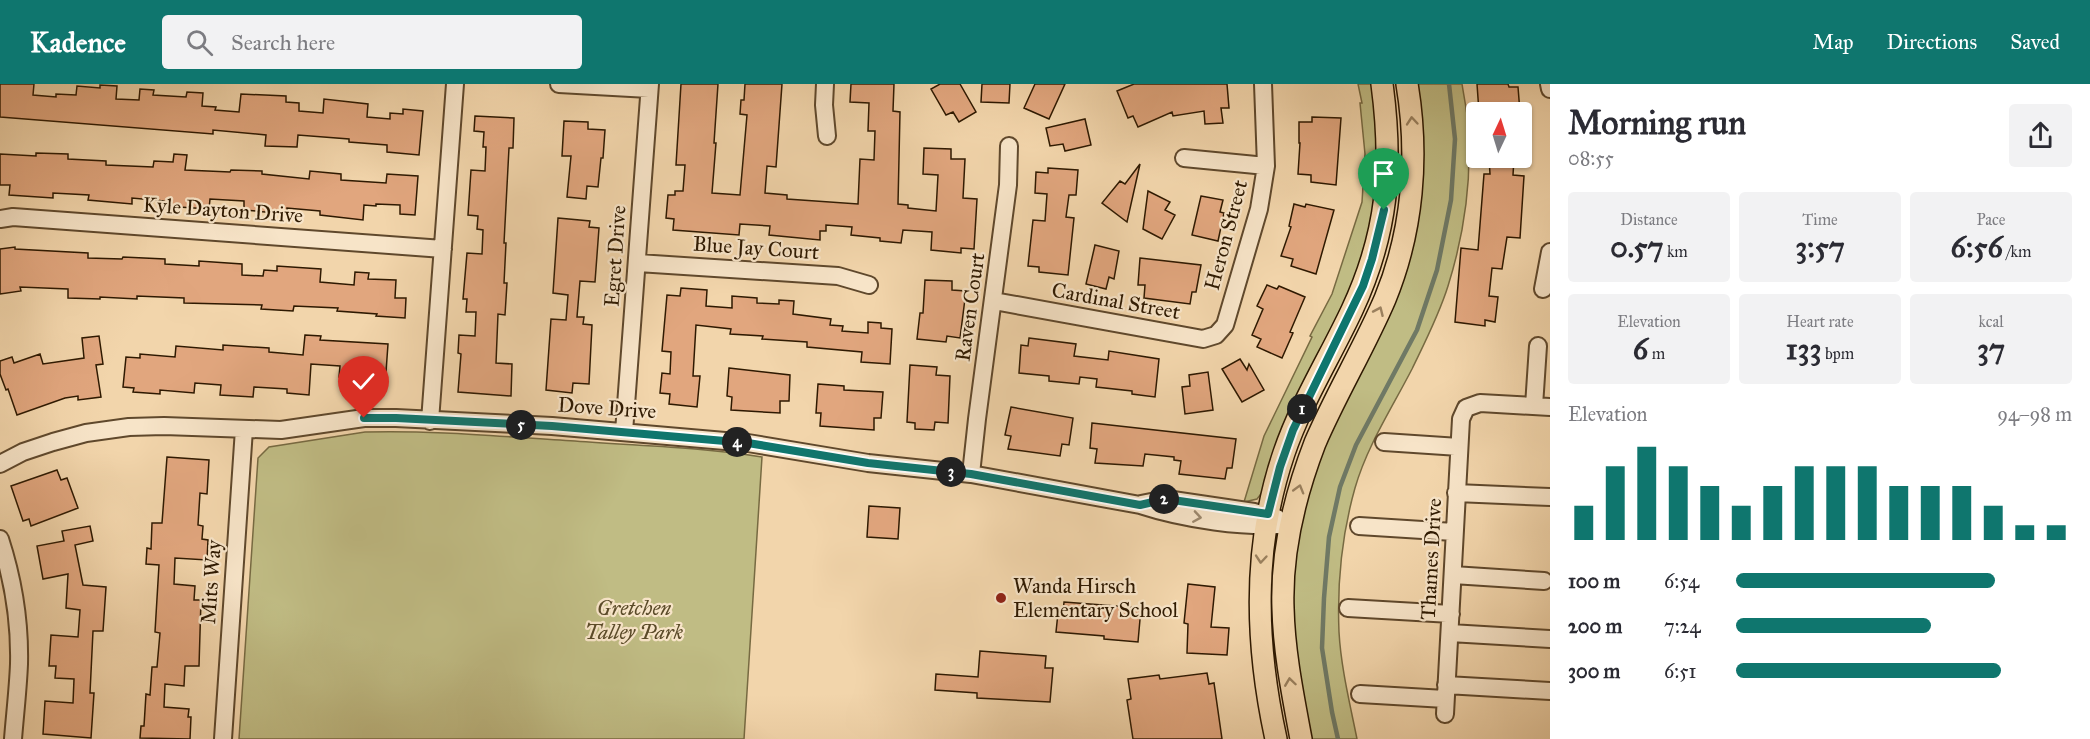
<!DOCTYPE html>
<html lang="en">
<head>
<meta charset="utf-8">
<style>
	body { margin:0; font-family:"IM FELL Great Primer",serif; background:#f2f2f3; color:#2b2b33; height:100vh; display:flex; flex-direction:column; font-size:22px; white-space:nowrap }
	* { box-sizing:border-box; margin:0 }
	p { font-size:20px; color:#7c7c81 }
	.icon { flex:none; width:33px; height:33px; fill:none; stroke:currentColor; stroke-width:2; stroke-linecap:round; stroke-linejoin:round }
	.map { position:relative; flex:1; overflow:hidden }
	.sheet { display:flex; flex-direction:column; background:#fff; width:540px }
	.sheet>* { flex:none }
	.needle { width:39px; rotate:4deg }
	.fabs { position:absolute; left:1466px; top:18px; display:grid; gap:12px }
	.fabs a { display:grid; place-items:center; width:66px; height:66px; border-radius:6px; background:#fff; box-shadow:0 2px 4px #0004; font-size:30px }
	.pin { position:absolute; display:grid; place-items:center; width:51px; height:51px; color:#fff; margin:-62px -26px; border-radius:50% 50% 50% 0; rotate:-45deg; box-shadow:0 0 6px #0007 }
	.pin .icon { rotate:45deg }
	.km { position:absolute; width:30px; height:30px; margin:-15px; border-radius:50%; background:#222; color:#fff; font-size:16px; line-height:30px; text-align:center }
	.round { display:grid; place-items:center; flex:none; width:63px; height:63px; border-radius:6px; background:#f2f2f3 }
	.head { display:flex; align-items:center; justify-content:space-between; height:102px; padding:0 18px }
	h1 { font-size:33px; font-weight:700; line-height:45px }
	.metrics { display:grid; grid-template-columns:repeat(3,1fr); gap:9px; height:102px; padding:6px 18px }
	.metrics div { display:grid; align-content:center; border-radius:6px; background:#f2f2f3; text-align:center }
	.metrics b { font-size:30px; font-weight:700 }
	.metrics small { font-size:16px; font-weight:400 }
	.metrics p { font-size:16px }
	.chart { height:168px; padding:12px 18px }
	.chart p { display:flex; justify-content:space-between }
	.chart svg { width:100%; height:108px; margin-top:6px; stroke:#0f766e; stroke-width:6 }
	ul { padding:0 18px; list-style:none; font-size:20px }
	li { display:grid; grid-template-columns:96px 72px 1fr; align-items:center; height:45px }
	li i { height:15px; border-radius:8px; background:#0f766e }
	header { display:flex; align-items:center; gap:36px; box-sizing:border-box; height:84px; padding:0 30px; background:#0f766e; color:#fff }
	header strong { font-size:28px }
	nav { display:flex; gap:33px; margin-inline-start:auto; font-size:21px }
	.search { width:420px; height:54px; background:#f2f2f3; display:flex; align-items:center; gap:15px; box-sizing:border-box; padding:0 21px; border-radius:6px; color:#7c7c81; font-size:22px }
	main { display:flex; flex:1; min-height:0 }
	.map>svg:first-child { display:block }
</style>
</head>
<body>
<header>
<strong>Kadence</strong>
<div class="search"><svg class="icon" aria-label="search" viewBox="0 0 24 24"><circle cx="10" cy="10" r="6"/><path d="M15 15l6 6"/></svg>Search here</div>
<nav><a>Map</a><a>Directions</a><a>Saved</a></nav>
</header>
<main>
<div class="map">
<svg width="1550" height="655" viewBox="0 0 1550 655">
	<rect width="100%" height="100%" fill="#f2d5ab"/>
	<filter id="stains"><feTurbulence type="fractalNoise" baseFrequency=".00333" numOctaves="4"/><feColorMatrix values="0 0 0 0 .2 0 0 0 0 .09 0 0 0 0 .02 0 0 0 .5 -.17"/></filter>
	<radialGradient id="worn" r=".72"><stop offset=".6" stop-color="#630" stop-opacity="0"/><stop offset="1" stop-color="#630" stop-opacity=".3"/></radialGradient>
	<path fill="#c0bc84" stroke="#776a42" stroke-width="1.5" d="M1358 0H1373L1378 36 1379 91 1365 170 1264 406 1257 415 1244 418 1264 352 1312 253 1310 252 1332 210 1362 118 1365 70 1360 19H1362Z
		M1416 0H1462C1464 13 1467 27 1468 40 1472 94 1464 151 1448 202 1439 231 1425 258 1412 285 1392 324 1367 362 1355 404 1342 450 1337 500 1339 548 1341 584 1350 620 1357 655H1311L1295 567 1293 511 1296 461 1307 414 1323 362 1389 228Z
		M365 348C435 346 506 353 575 357 638 362 701 363 762 373L744 655H239L258 374 269 363Z"/>
	<g fill="none" stroke-linecap="round" stroke-linejoin="round">
		<path stroke="#6f7965" stroke-width="4.5" d="M1338 655 1332 628 1322 564 1324 514 1329 453 1340 403 1356 361 1417 246 1437 186 1451 116 1455 55 1449 0"/>
	</g>
	<path fill="#e1a67e" stroke="#2e1901" stroke-width="1.5" d="M0 0H34L33 11 56 13V10L76 11 77 2 100 4V1L117 2 116 15 139 16 140 5 154 6 153 11 186 13 187 8 203 9 202 22 216 23 215 26 239 28 241 10 286 12V18L299 19V27L323 29 324 15 368 20 367 33 390 35V29L403 30V25L423 27 419 71 387 68V61L349 58V55L298 51 297 63 265 62 266 51 213 46V50L0 33Z
		M681 0H718L714 59H716L712 109 740 111 747 31 740 30 741 16H744L745 0H782L776 83 767 82 765 109 787 111V115L858 120 860 75 874 76 875 47H868L869 19 850 18 851 0H894L893 27 900 28 898 120 908 121V124L936 127 938 91 923 90 924 64 951 65V75H965L963 114 977 115 974 165 961 164V169L931 166 932 148 903 146 901 159 880 157V154L851 151 852 143 826 141V147H820V156L769 151 770 142 740 140 739 151 673 146 674 135 666 134 668 111H675V107H683L685 81H676Z
		M940 0H960L976 28 959 38 953 28 946 31 931 5Z
		M982 0H1010L1009 19 981 18Z
		M1035 0H1065L1049 35 1024 24Z
		M1134 0H1227L1229 24H1221L1223 39 1205 40 1204 27 1173 32 1172 28 1138 43 1133 32 1128 34 1117 7Z
		M1477 0H1508L1509 3H1518L1520 28H1479Z
		M475 32 514 34 513 64H509L504 159H506L504 199H507L505 231 498 230 496 279 512 280 511 312 458 308 461 270 458 269 459 251 475 252 476 228H466L467 215H463L467 169 482 170 483 146 477 145 478 132 468 131 471 86 485 87 486 63H483L484 48 474 47Z
		M1312 33 1341 34 1336 101 1311 98V91L1298 90 1300 59H1299V38H1312Z
		M1085 35 1091 61 1065 67 1063 60 1050 62 1046 44Z
		M564 37 588 38V45L605 46 603 74H601L598 103 587 102 586 115 567 113 571 72H562Z
		M36 69 68 70V75L106 77V81L153 83 154 77 173 78 174 70 187 71 185 86 230 88 231 86 262 87V90L309 95 310 87 341 90V96L386 99 387 90 418 92 415 131 400 130V121L376 120V122L364 121 363 136 320 131V127L287 124V130L244 126V117L210 115 209 125 164 122V117L132 114V120L88 116 89 111 53 109V114L9 111 10 101H0V70L36 72Z
		M1489 74H1514L1513 91 1524 92 1520 154 1507 153 1502 185 1492 184 1489 212 1498 213 1495 238 1485 236V242L1455 238 1461 164 1478 166 1484 90H1490Z
		M1140 80 1127 138 1102 119 1120 97 1125 100Z
		M1048 84 1078 86 1076 111H1069L1066 133 1074 134 1068 191 1039 188V183L1028 182 1033 136 1045 137 1047 110 1035 109 1036 88 1048 89Z
		M1148 107 1170 118 1165 126 1175 131 1162 155 1143 145Z
		M1201 112 1223 116 1220 128 1224 129 1218 157 1192 151Z
		M1294 120 1305 123 1306 120 1334 126 1316 190 1291 182 1293 175 1281 172 1291 143 1289 142Z
		M558 134 590 137 589 143 599 144 595 198 580 197 577 233H584L583 240 592 241 589 300 573 299 572 309 546 306 551 235 566 236 568 211 553 209Z
		M1095 161 1119 167 1114 195 1109 193 1106 205 1086 200Z
		M15 163V165L88 169V174L122 175 123 173 165 175V180L199 182V177L242 180V191L263 192 264 186 277 187V182L321 185 320 198 354 201 355 188 369 189 368 195 396 196 395 214H406L405 234 376 232 377 230 337 227 338 224 294 222 293 227 261 225 262 221 184 219V214L137 212V215L100 213V215L68 214V205L20 203 21 207 0 210V165Z
		M1140 174 1201 181 1196 208H1192L1190 220 1144 214 1145 201H1138Z
		M925 196 952 197V206L966 207 960 254 947 252 946 258 917 255 920 229H923Z
		M1267 201 1277 205 1279 202 1305 213 1290 248 1293 249 1282 274 1257 263 1261 255 1252 251 1263 225 1257 222Z
		M681 204 707 206 706 222 732 224V212L757 214V219L779 220V216L794 217 793 230 831 235 830 241 843 242 842 247 868 249V238L881 239V244L892 245 890 280 861 278 862 268 807 263V258L762 255 763 252 730 250 731 245 696 241 693 292H700L697 323 669 320 670 310 660 309 662 289 670 290 671 268 662 267 667 211 680 212Z
		M305 251 321 252 320 256 388 260 385 302 352 301V294L339 293 340 282 311 280 309 311 287 309V305L254 303 253 313 220 311 221 301 195 299 194 309 160 306V310L133 308 134 304 123 303 126 273 140 274V270L175 273 176 262 223 266V261L269 264V268L303 271Z
		M99 252 103 280 96 281 101 313 78 316V312L65 314 17 331 8 305 6 306 0 290V277L12 273 14 279 40 270 43 280 84 274 82 254Z
		M1029 254 1076 260 1074 272 1108 276 1109 267 1159 275 1155 313 1132 310V307L1096 303 1097 295 1080 293 1079 300 1049 297V292L1019 289 1021 261 1028 262Z
		M1240 275 1247 286 1249 280 1264 306 1242 318 1222 285Z
		M910 281 937 283 936 291 950 292 948 339 935 338 934 346 915 345V339L907 338Z
		M729 284 790 291 789 317H780V329L731 326 732 313 727 312Z
		M1208 288 1213 326 1185 330 1182 303 1190 302 1189 291Z
		M818 300 844 302V306L883 308 881 334H874V346L820 342 821 329H816Z
		M1011 323 1073 334 1069 361 1062 360 1060 372 1008 365 1011 352 1005 351Z
		M1092 339 1236 355 1232 384H1227L1225 395 1179 390 1181 377 1174 376V373L1145 370 1143 382 1095 379 1097 365 1090 364Z
		M167 373 209 376 207 410 200 409 198 441 203 442 202 455 208 456 207 476 175 474 174 500 195 502 194 516H201L199 582H185L184 602 165 600 164 623 189 625 188 633H191L190 655 140 654 141 642H144L146 610 150 611 152 583H157L160 549 155 548 159 481 146 480 147 464 151 465 152 439H162Z
		M57 386 61 396 67 394 78 424 31 442 29 435 23 437 11 402Z
		M869 422 900 424 898 455 867 453Z
		M90 442 93 457 75 461 83 501 106 503 103 547H93L90 609H94L91 654 43 650 45 617 73 619 74 595 55 594 56 582H49L51 551 78 553 80 526 66 524 68 490 43 495 37 462 64 457 62 447Z
		M1188 500 1215 503 1211 543 1229 544 1227 571 1187 569 1188 540 1184 539Z
		M1064 518 1141 524 1138 558 1104 555V552L1056 548 1058 529H1063Z
		M980 567 1046 572 1045 584H1053L1050 618 977 614V609L935 606 936 590 978 593Z
		M1207 589 1209 600 1214 599 1222 655H1133L1127 616 1131 615 1128 595 1159 591 1160 595Z"/>
	<g fill="none" stroke-linecap="round" stroke-linejoin="round">
		<g stroke="#5f482c" stroke-width="20">
			<path id="minor" d="M559 0 649 5
				M825 0 824 21 827 52
				M1549 0 1550 5
				M1184 74 1266 82
				M0 135 13 133 443 165
				M638 179 838 192 869 201
				M1543 205 1550 168
				M994 217 1203 255 1216 251 1225 241 1259 125 1266 82 1263 0
				M1534 322 1538 262
				M430 337 455 0
				M624 348 650 0
				M1384 358 1459 363
				M0 380 23 368 53 358 86 349 129 343 164 342 281 346 364 334H396L552 342 748 359 868 379 971 390 1140 421C1183 435 1246 445 1291 440
				M971 390 977 335 1008 101 1009 62
				M1456 409 1550 413
				M1141 420 1166 415 1254 428 1277 434
				M1359 442 1454 448
				M0 455C13 495 20 538 19 580 18 605 15 630 13 655
				M1453 491 1544 497
				M1348 524 1451 530
				M1450 549 1550 555
				M1446 601 1550 607
				M1360 610 1445 615
				M1445 630 1461 335 1466 324 1480 319 1550 323
				M223 655 244 345"/>
		</g>
		<g stroke="#2e1901" stroke-width="24">
			<path id="major" d="M1276 655C1255 559 1252 463 1284 369 1301 319 1330 273 1352 226 1388 149 1393 83 1382 0
				M1301 655C1293 612 1284 568 1283 524 1281 467 1295 411 1315 359 1336 310 1364 264 1385 215 1413 147 1419 72 1407 0"/>
		</g>
		<use href="#minor" stroke="#f7e4c8" stroke-width="16"/>
		<use href="#major" stroke="#f2d5ab" stroke-width="21"/>
	</g>
	<defs><path id="oneway-chevron" d="M-2-3.5L2.5 0L-2 3.5" fill="none" stroke-width="1.6" stroke-linecap="round" stroke-linejoin="round" transform="scale(1.5)"/></defs>
	<g stroke="#9a805e">
		<use href="#oneway-chevron" transform="translate(1412 37) rotate(-95)"/>
		<use href="#oneway-chevron" transform="translate(1379 227) rotate(-66)"/>
		<use href="#oneway-chevron" transform="translate(1299 405) rotate(-74)"/>
		<use href="#oneway-chevron" transform="translate(1261 475) rotate(95)"/>
		<use href="#oneway-chevron" transform="translate(1290 598) rotate(-98)"/>
	</g>
	<use stroke="#9d896e" href="#oneway-chevron" transform="translate(1197 433) rotate(9)"/>
	<g fill="none" stroke-linecap="round" stroke-linejoin="round">
		<g stroke="#fff" stroke-width="12">
			<path id="route" d="M364 334H396L552 342 748 359 868 379 971 390 1140 421 1166 415 1268 430 1280 383 1293 346 1363 202 1372 175 1384 126"/>
		</g>
		<use href="#route" stroke="#0f766e" stroke-width="8"/>
	</g>
	<circle fill="#8f2418" stroke="#f7e4c8" stroke-width="2" cx="1001" cy="514" r="6"/>
	<g text-anchor="middle" dominant-baseline="central" stroke-width="4.5" stroke-linejoin="round" paint-order="stroke">
		<g font-size="21" fill="#2e1901" stroke="#f7e4c8">
			<text transform="translate(223 126) rotate(4)">Kyle Dayton Drive</text>
			<text transform="translate(1226 151) rotate(-75)">Heron Street</text>
			<text transform="translate(756 164) rotate(4)">Blue Jay Court</text>
			<text transform="translate(615 172) rotate(-86)">Egret Drive</text>
			<text transform="translate(1116 217) rotate(10)">Cardinal Street</text>
			<text transform="translate(970 223) rotate(-82)">Raven Court</text>
			<text transform="translate(607 324) rotate(4)">Dove Drive</text>
			<text transform="translate(1431 475) rotate(-87)">Thames Drive</text>
			<text transform="translate(211 498) rotate(-86)">Mits Way</text>
		</g>
		<g font-size="21" fill="#2e1901" stroke="#f7e4c8" text-anchor="start">
			<text x="1013" y="502">Wanda Hirsch<tspan x="1013" dy="24">Elementary School</tspan></text>
		</g>
		<g font-size="21" font-style="italic" fill="#5a4a28" stroke="#f7e4c8">
			<text x="634" y="524">Gretchen<tspan x="634" dy="24">Talley Park</tspan></text>
		</g>
	</g>
	<rect width="100%" height="100%" filter="url(#stains)"/>
	<rect width="100%" height="100%" fill="url(#worn)"/>
</svg>
<div class="fabs">
<a><svg class="needle" viewBox="-14 -14 28 28"><path d="M0-13l5 13h-10z" fill="#e53935"/><path d="M0 13l5-13h-10z" fill="#7c7c81"/></svg></a>
</div>
<div class="pin" style="left:1384px;top:126px;background:#1e9e55"><svg class="icon" aria-label="arrive" viewBox="0 0 24 24"><path d="M6 21V4h12l-3 4 3 4H6"/></svg></div>
<div class="pin" style="left:364px;top:334px;background:#d93025"><svg class="icon" aria-label="check" viewBox="0 0 24 24"><path d="M5 12l5 5 9-10"/></svg></div>
<b class="km" style="left:1302px;top:325px">1</b>
<b class="km" style="left:1164px;top:415px">2</b>
<b class="km" style="left:951px;top:388px">3</b>
<b class="km" style="left:737px;top:358px">4</b>
<b class="km" style="left:521px;top:341px">5</b>
</div>
<section class="sheet">
<div class="head"><div><h1>Morning run</h1><p>08:55</p></div><a class="round"><svg class="icon" aria-label="share" viewBox="0 0 24 24"><path d="M12 15V3M7 8l5-5 5 5M5 13v7h14v-7"/></svg></a></div>
<div class="metrics">
<div><p>Distance</p><b>0.57<small> km</small></b></div>
<div><p>Time</p><b>3:57</b></div>
<div><p>Pace</p><b>6:56<small> /km</small></b></div>
</div>
<div class="metrics">
<div><p>Elevation</p><b>6<small> m</small></b></div>
<div><p>Heart rate</p><b>133<small> bpm</small></b></div>
<div><p>kcal</p><b>37</b></div>
</div>
<div class="chart"><p><span>Elevation</span>94–98 m</p>
<svg viewBox="0 0 160 44" preserveAspectRatio="none"><path d="M5 44V30M15 44V14M25 44V6M35 44V14M45 44V22M55 44V30M65 44V22M75 44V14M85 44V14M95 44V14M105 44V22M115 44V22M125 44V22M135 44V30M145 44V38M155 44V38"/></svg>
</div>
<ul>
<li><b>100 m</b>6:54<i style="width:77%"></i></li>
<li><b>200 m</b>7:24<i style="width:58%"></i></li>
<li><b>300 m</b>6:51<i style="width:79%"></i></li>
</ul>
</section>
</main>
</body>
</html>
